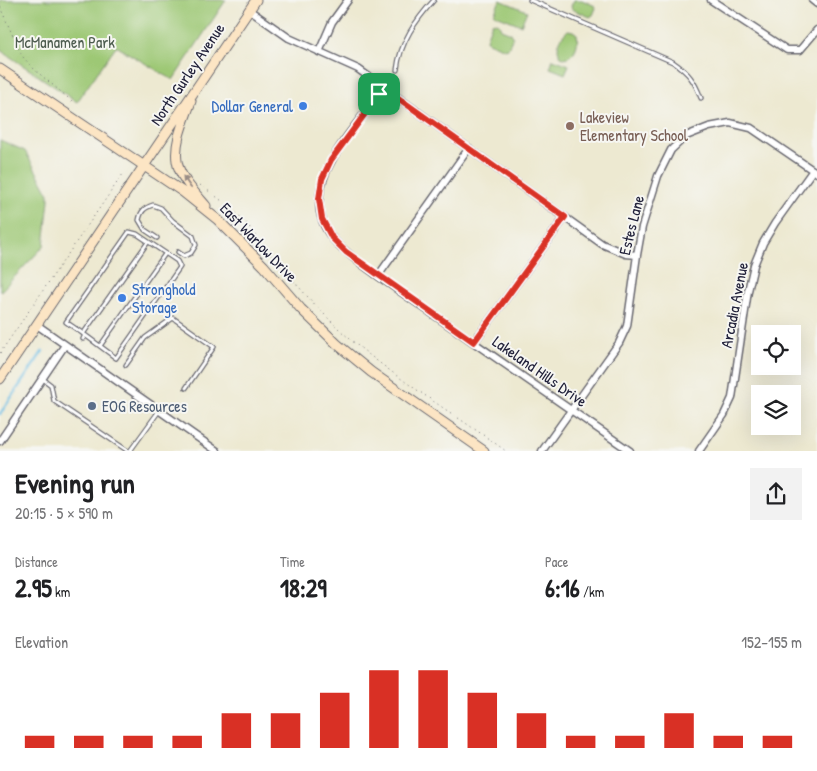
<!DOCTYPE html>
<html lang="en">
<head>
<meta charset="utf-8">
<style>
	body { margin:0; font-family:"Patrick Hand",sans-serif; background:#f2f2f2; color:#202124; height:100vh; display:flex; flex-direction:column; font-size:19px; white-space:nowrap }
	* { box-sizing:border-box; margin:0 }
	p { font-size:16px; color:#757577 }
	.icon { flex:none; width:28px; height:28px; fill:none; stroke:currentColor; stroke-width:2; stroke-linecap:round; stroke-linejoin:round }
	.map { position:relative; height:451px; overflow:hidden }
	.drawer { display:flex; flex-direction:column; background:#fff; flex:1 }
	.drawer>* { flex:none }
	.controls { position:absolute; left:751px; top:325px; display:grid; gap:10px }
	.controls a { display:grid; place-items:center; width:50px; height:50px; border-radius:0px; background:#fff; box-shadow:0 5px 20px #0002; font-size:25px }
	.pin { position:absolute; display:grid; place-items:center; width:42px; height:42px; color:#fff; margin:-21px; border-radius:10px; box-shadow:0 2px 8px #0006 }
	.round { display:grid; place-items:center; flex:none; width:52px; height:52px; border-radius:0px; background:#f2f2f2 }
	.summary { display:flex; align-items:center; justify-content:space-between; height:85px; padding:0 15px }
	h1 { font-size:28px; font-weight:700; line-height:38px }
	.metrics { display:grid; grid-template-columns:repeat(3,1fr); gap:8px; height:85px; padding:5px 15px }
	.metrics div { display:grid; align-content:center }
	.metrics b { font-size:25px; font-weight:700 }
	.metrics small { font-size:14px; font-weight:400 }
	.metrics p { font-size:14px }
	.chart { height:140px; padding:10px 15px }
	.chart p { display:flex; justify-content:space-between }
	.chart svg { width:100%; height:90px; margin-top:5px; stroke:#d93025; stroke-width:6 }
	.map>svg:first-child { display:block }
</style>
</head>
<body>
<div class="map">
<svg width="817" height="451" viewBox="0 0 817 451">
	<rect width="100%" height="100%" fill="#f6f6f2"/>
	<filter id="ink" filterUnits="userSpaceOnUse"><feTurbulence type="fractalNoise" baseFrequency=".02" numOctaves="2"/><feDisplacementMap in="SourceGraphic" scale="10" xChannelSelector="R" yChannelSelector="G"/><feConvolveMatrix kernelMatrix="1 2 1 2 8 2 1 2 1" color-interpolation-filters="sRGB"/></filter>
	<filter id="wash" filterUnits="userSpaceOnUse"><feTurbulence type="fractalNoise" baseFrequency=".0096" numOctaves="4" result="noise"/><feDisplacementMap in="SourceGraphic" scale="20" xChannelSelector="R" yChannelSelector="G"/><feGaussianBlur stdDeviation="1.12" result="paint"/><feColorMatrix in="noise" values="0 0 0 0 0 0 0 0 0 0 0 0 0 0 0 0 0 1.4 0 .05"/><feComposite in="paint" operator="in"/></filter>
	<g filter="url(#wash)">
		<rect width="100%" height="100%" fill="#ede9d1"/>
		<path fill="#9dc874" stroke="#607558" d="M0 0H226L173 80 116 46 77 102 0 50Z
			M500 0 527 11 521 25 494 14Z
			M574 0H582L595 6 596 8 593 15 590 17 572 9 571 6Z
			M495 22 499 24 501 29 511 33 513 37 508 48 505 49 488 42 486 39 492 23Z
			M568 30 573 31 577 34C579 45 575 57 563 58 553 50 560 37 568 30Z
			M553 59 569 65 565 74 550 68Z
			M0 140 25 151 49 194V200L44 246 0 292Z"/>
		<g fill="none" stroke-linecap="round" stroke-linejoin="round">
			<path stroke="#66bce3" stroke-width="2.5" d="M0 414 43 351"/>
		</g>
	</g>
	<g filter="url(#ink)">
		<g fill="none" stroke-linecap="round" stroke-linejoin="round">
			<g stroke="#696870" stroke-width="5.5">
				<path id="lane" d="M530 0 673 62C689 73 694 80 701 98
					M397 70C400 42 416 20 434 0
					M157 238 145 230 139 220C141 211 144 208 153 205L161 208 173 221 193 236 196 245 191 253 184 256 178 252
					M83 334 148 242
					M83 339 85 335 116 358 180 267 177 261 137 234 129 232 66 322 85 335
					M100 346 165 254
					M126 365 145 338 173 318 214 347 186 388
					M43 379 51 385 54 401 128 451
					M130 451 159 411"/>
			</g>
			<g stroke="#696870" stroke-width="9">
				<path id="street" d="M711 0 787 50H800L817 30
					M812 0 817 4
					M249 10 289 38 358 69 602 244 626 254 637 255
					M319 52 332 22 348 0
					M384 88C356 128 291 188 333 239 346 254 362 264 378 276L630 451
					M378 276 469 148
					M37 325 217 451
					M474 342 565 217
					M0 441 65 345
					M542 451 619 343 627 326 637 255 642 227 658 176 671 150 686 136 709 127 730 123 751 128 817 173
					M699 451 724 415 732 398 748 291 754 265 763 243 775 223 813 170"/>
			</g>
			<g stroke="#696870" stroke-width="11">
				<path id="secondary" d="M0 69 183 192 218 220 264 266 301 309 337 344 371 372 484 451
					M191 101C185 119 174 141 177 161 179 177 196 194 206 206
					M0 379 256 0"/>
			</g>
			<path stroke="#696870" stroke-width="1" stroke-dasharray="1 4" stroke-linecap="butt" d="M0 7 22 56 35 70 73 102
				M200 185C220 199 246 217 257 239 289 275 320 314 357 345 403 383 457 416 506 451
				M0 353 123 174"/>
			<use href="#lane" stroke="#fff" stroke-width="3"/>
			<use href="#street" stroke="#fff" stroke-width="6"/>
			<use href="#secondary" stroke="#fce5c4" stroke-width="9"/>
		</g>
		<defs><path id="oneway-solid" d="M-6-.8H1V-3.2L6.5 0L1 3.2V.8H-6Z" transform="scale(1.25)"/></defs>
		<use fill="#9a8d86" href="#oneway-solid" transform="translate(187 182) rotate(-124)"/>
	</g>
	<g fill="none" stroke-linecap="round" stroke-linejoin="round" filter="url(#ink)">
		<g stroke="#fff" stroke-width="10">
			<path id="route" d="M384 88 565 217 474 342 346 252 332 238 322 219 319 199 322 179 331 160Z"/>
		</g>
		<use href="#route" stroke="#d93025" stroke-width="6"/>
	</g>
	<g fill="#3f7fe0" stroke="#f6f6f2" stroke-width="2">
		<circle cx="303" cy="106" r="5"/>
		<circle cx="122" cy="298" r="5"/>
	</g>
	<circle fill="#8d6e63" stroke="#f6f6f2" stroke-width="2" cx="570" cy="126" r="5"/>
	<circle fill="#5c6f8a" stroke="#f6f6f2" stroke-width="2" cx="92" cy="406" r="5"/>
	<g text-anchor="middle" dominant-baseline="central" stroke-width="4" stroke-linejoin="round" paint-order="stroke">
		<g font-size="16" fill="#4d5c4f" stroke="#f6f6f2">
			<text x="65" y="42">McManamen Park</text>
		</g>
		<g font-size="16" fill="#22223b" stroke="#f6f6f2">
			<text transform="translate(187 74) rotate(-56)">North Gurley Avenue</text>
			<text transform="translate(631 225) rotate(-76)">Estes Lane</text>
			<text transform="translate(259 242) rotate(46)">East Warlow Drive</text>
			<text transform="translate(734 305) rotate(-79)">Arcadia Avenue</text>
			<text transform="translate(540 371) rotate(35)">Lakeland Hills Drive</text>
		</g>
		<g font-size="16" fill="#366cbe" stroke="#f6f6f2" text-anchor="end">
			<text x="293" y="106">Dollar General</text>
			<text x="132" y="289" text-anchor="start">Stronghold<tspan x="132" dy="18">Storage</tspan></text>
		</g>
		<g font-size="16" fill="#785e54" stroke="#f6f6f2" text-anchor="start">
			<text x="580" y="117">Lakeview<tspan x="580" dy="18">Elementary School</tspan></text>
		</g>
		<g font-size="16" fill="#4e5e75" stroke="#f6f6f2" text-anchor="start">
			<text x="102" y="406">EOG Resources</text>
		</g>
	</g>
</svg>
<div class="controls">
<a><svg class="icon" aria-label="locate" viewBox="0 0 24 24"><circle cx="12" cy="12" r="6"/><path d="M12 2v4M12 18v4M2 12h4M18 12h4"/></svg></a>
<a><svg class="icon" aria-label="layers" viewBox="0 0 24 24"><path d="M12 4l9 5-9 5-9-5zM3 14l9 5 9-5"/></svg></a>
</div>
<div class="pin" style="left:379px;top:94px;background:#1e9e55"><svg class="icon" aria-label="arrive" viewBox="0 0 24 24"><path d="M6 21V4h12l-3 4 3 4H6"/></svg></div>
</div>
<section class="drawer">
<div class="summary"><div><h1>Evening run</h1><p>20:15 · 5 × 590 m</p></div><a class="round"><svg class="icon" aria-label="share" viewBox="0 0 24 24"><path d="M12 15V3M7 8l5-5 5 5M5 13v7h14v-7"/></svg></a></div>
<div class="metrics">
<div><p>Distance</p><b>2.95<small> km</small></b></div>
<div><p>Time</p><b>18:29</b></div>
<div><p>Pace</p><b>6:16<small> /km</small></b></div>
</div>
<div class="chart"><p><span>Elevation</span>152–155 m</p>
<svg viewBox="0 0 160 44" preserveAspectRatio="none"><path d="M5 44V38M15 44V38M25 44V38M35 44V38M45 44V27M55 44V27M65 44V17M75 44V6M85 44V6M95 44V17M105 44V27M115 44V38M125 44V38M135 44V27M145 44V38M155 44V38"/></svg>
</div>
</section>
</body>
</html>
